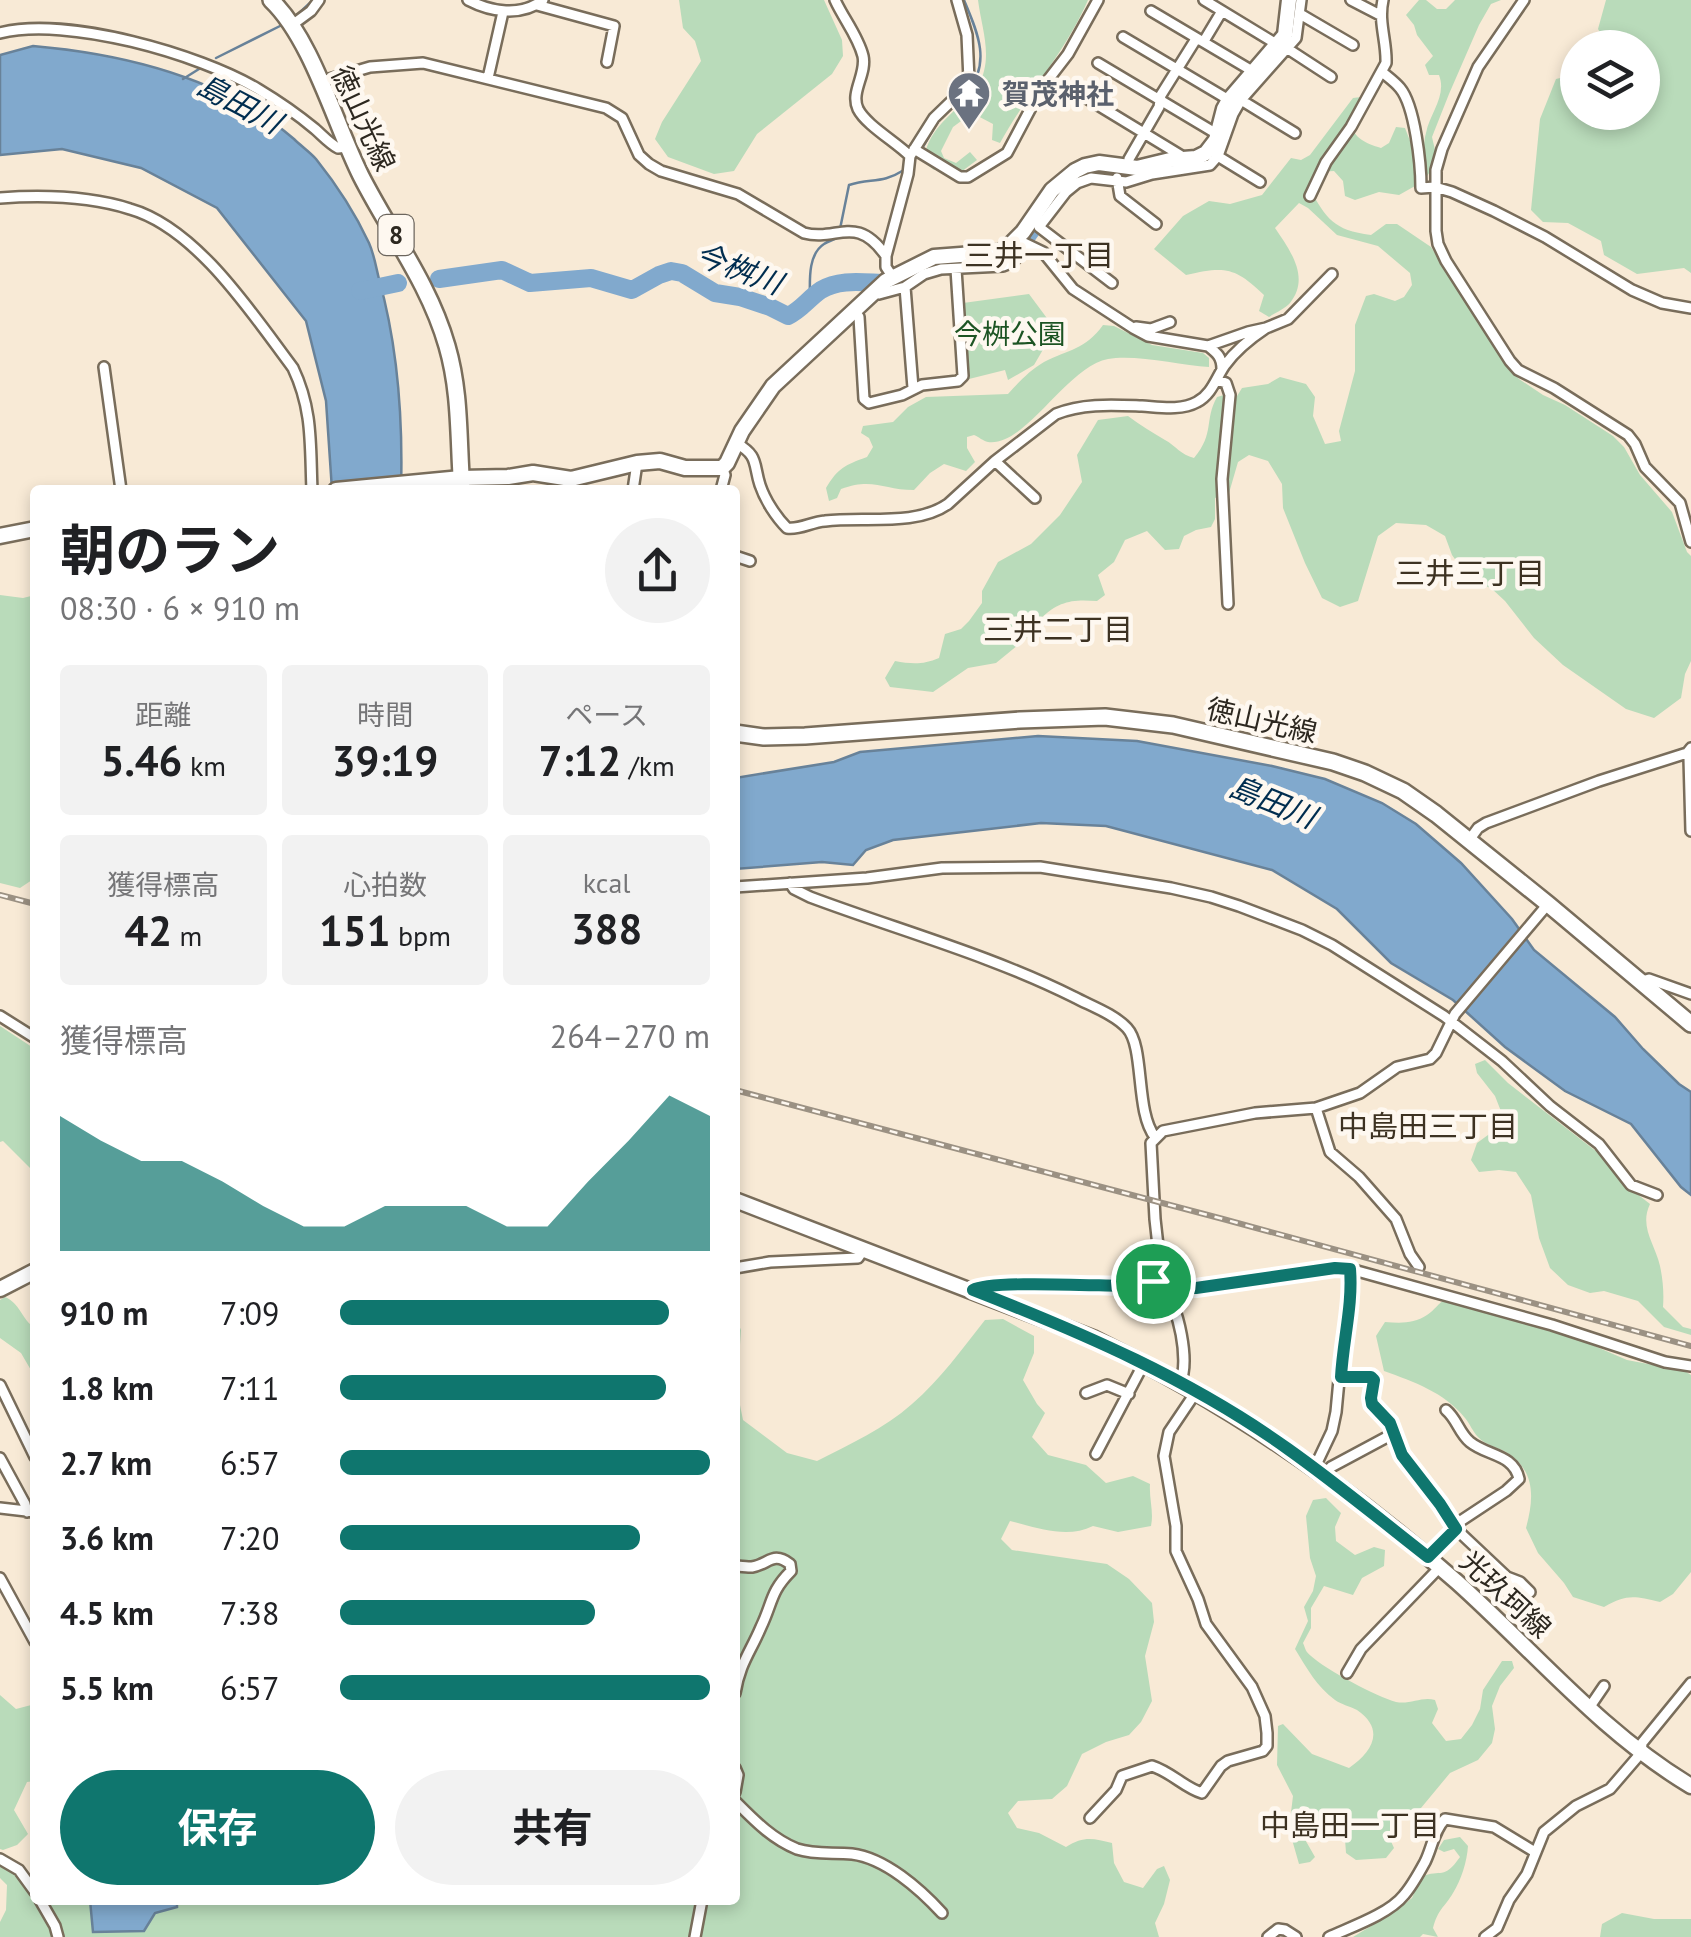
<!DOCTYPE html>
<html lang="ja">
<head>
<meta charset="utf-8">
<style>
	body { margin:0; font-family:"PT Sans","Noto Sans JP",sans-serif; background:#f2f2f2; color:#202124; height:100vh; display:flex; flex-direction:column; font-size:38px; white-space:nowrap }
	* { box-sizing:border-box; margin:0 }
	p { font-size:32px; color:#757577 }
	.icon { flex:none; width:55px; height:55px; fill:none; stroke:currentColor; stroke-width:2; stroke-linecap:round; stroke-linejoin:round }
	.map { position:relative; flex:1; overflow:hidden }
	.details { position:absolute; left:30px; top:485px; width:710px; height:1420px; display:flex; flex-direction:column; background:#fff; border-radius:10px; box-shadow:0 5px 15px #0003 }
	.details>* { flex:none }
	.fabs { position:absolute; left:1560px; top:30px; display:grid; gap:20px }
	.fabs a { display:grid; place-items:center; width:100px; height:100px; border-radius:50%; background:#fff; box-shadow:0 5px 15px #0003; font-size:50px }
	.pin { position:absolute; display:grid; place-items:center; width:85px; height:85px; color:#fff; margin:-42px; border:5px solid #fff; border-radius:50%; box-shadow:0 2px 10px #0007 }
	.round { display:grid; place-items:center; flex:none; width:105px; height:105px; border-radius:52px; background:#f2f2f2 }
	.summary { display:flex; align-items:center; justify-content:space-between; height:170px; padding:0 30px }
	h1 { font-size:55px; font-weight:700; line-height:75px }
	.stats { display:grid; grid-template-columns:repeat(3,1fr); gap:15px; height:170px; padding:10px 30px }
	.stats div { display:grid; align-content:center; border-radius:10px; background:#f2f2f2; text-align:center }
	.stats b { font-size:42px; font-weight:700 }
	.stats small { font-size:28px; font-weight:400 }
	.stats p { font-size:28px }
	.chart { height:280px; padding:20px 30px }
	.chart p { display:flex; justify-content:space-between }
	.chart svg { width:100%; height:180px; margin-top:10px; fill:#0f766e; opacity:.7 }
	.button { display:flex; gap:20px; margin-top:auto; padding:20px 30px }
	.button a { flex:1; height:115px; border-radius:60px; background:#0f766e; color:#fff; font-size:40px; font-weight:700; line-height:115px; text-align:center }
	.button a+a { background:#f2f2f2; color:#202124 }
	ul { padding:0 30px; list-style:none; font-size:32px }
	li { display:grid; grid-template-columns:160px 120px 1fr; align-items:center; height:75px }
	li i { height:25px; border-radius:12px; background:#0f766e }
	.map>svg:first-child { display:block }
</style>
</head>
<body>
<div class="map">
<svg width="1691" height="1937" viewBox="0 0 1691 1937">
	<rect width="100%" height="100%" fill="#f8ead6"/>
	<path fill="#b9dbba" d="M679 0H824L842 40 843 56 832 74 757 134 734 171 714 174 668 157 655 139 662 122 701 61 695 41 683 28Z
		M978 0H1088C1066 51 1027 94 1000 143L992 140 993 124 972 113 953 127 941 151 944 158 956 163 970 152 977 160 961 172 944 165 934 170 924 162C927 118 976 105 984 71 990 48 981 24 978 0Z
		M1419 0H1426L1437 9H1446L1455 0H1501L1491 4 1479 25 1449 94 1432 137 1435 150 1432 169 1427 176C1425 162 1422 147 1426 133 1430 113 1447 96 1439 75H1429L1425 65 1433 56 1417 35 1414 25 1406 15Z
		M1606 0H1691V273L1684 268 1637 274 1604 255 1601 241 1568 223 1543 222 1531 210 1540 119 1556 79 1577 74 1578 112H1642V48L1609 47 1598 29Z
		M1361 97 1349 122C1355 139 1365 143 1381 148L1389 143 1396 127 1405 128 1412 146 1415 186 1399 195 1379 192 1355 200 1345 196 1343 181 1334 171 1318 172 1309 188C1327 219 1333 230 1371 235L1386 224H1397L1431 247 1507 366 1519 379 1543 395 1565 405 1613 436 1624 447 1640 475 1672 512 1687 552 1691 556V661L1685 674 1681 698 1654 718 1626 709 1563 665 1534 638 1505 601 1491 588 1471 581 1452 555 1445 536 1426 525 1396 523 1378 536 1358 601 1340 607 1322 598 1305 563 1283 508 1282 484 1268 461 1249 455 1238 462 1229 493 1215 498V519L1211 527 1196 530 1184 536 1179 549 1165 550 1147 531 1125 540 1114 562 1098 575 1105 595 1097 601C1072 599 1059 601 1040 619L1041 632 1029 636 996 663 968 668 933 692 890 687 885 678 895 661C911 664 923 665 939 658L945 634 961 629 969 621 982 603V591L998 562 1031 544 1060 515 1082 482 1077 455 1098 420 1128 416C1140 425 1152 432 1165 440 1176 446 1181 455 1194 458 1215 433 1204 420 1217 397L1224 395 1234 401 1242 388 1268 384 1280 377 1306 384 1315 397 1313 416 1325 444 1341 441 1339 431 1355 371V325L1366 296 1374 294 1395 301 1404 297 1412 285 1410 273 1378 246 1337 235 1308 208 1299 203 1275 228C1289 249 1311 277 1290 303 1286 308 1275 313 1269 317L1259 311 1264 295C1235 267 1225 266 1186 275L1154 249 1183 216 1209 201 1230 204 1262 195 1291 158 1301 160 1310 155 1353 98Z
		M1029 294 1055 329 1034 365 1008 380 1005 370 969 379 963 303Z
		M1103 325 1114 326 1152 345 1203 353 1209 358V367C1180 365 1135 354 1108 359 1066 367 1026 447 988 442 983 441 979 437 974 435L967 437V448L975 462 966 471 944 464 930 473 914 490C884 490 873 477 841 489L837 498 829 501 826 488C838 468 845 465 867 457L873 447 869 438 861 433 863 426 893 422 908 407 926 397 1008 394C1019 382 1030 370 1044 362 1069 349 1085 350 1103 325Z
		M0 595 23 598 35 595V878L20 888 0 883Z
		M0 1026 35 1049V1173L3 1141 0 1142Z
		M1485 1060 1508 1083 1601 1155 1618 1179 1650 1204C1639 1227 1655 1244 1660 1266 1663 1280 1664 1293 1663 1307L1683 1327 1691 1329V1335L1664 1327 1638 1301 1604 1291 1590 1293 1568 1285 1550 1268 1539 1238 1531 1195 1516 1172 1499 1170 1479 1172 1471 1160 1477 1143 1499 1127 1504 1119 1495 1096 1477 1073 1475 1064Z
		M5 1297C20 1303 22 1320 35 1328V1377L21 1353 0 1338V1300Z
		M1446 1299 1569 1335 1627 1360 1685 1371 1691 1375V1572L1673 1594 1660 1602C1634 1596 1627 1594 1604 1607L1573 1597 1564 1583 1538 1553 1526 1528C1534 1498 1536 1471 1506 1452 1497 1447 1485 1445 1478 1437 1473 1432 1470 1424 1465 1418 1444 1392 1414 1382 1384 1371L1376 1336 1385 1322C1400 1323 1414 1324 1427 1315 1435 1310 1438 1303 1446 1299Z
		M735 1316 741 1330 737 1390 743 1420 787 1453 817 1461C850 1444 884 1429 912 1404 940 1380 962 1349 985 1320L1003 1319 1034 1336V1353L1023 1380 1037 1404 1045 1413 1032 1437 1048 1455 1086 1465 1106 1483 1133 1476 1150 1484C1149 1499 1154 1512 1151 1526L1118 1532 1093 1526C1067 1539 1038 1528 1010 1521L1001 1539 1012 1550 1107 1564 1129 1579 1152 1603 1154 1622 1145 1656 1152 1701 1141 1722 1129 1735 1106 1742 1082 1754 1067 1786 1052 1799 1018 1801 1008 1813 1017 1828 1039 1833 1066 1847C1083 1836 1093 1838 1112 1843L1114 1863 1124 1882 1143 1888 1157 1869 1164 1866 1170 1880 1164 1904 1155 1923 1159 1937H0V1922L6 1910 7 1885 0 1878V1865L15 1874 35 1892V1900H735Z
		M1326 1498 1341 1513 1335 1527 1336 1541 1355 1555 1374 1547 1385 1550 1384 1566 1362 1578 1353 1595 1324 1586 1311 1608V1628L1303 1643C1306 1650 1305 1651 1311 1656 1325 1669 1377 1697 1396 1702 1410 1705 1422 1696 1435 1700L1438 1709 1432 1723 1446 1741 1461 1739 1472 1725 1480 1709 1483 1690 1502 1661H1512L1514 1668 1500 1686 1492 1706 1495 1729 1492 1743 1478 1760 1450 1773 1421 1808 1392 1823 1389 1837 1394 1848 1386 1858 1356 1860 1346 1853 1345 1839C1333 1834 1331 1823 1321 1820L1305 1827 1303 1836 1315 1857 1310 1862 1299 1864 1289 1829 1293 1796 1277 1765 1278 1726 1283 1724 1312 1754 1349 1768C1372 1752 1386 1730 1357 1710 1350 1706 1342 1705 1335 1700 1317 1687 1306 1667 1295 1649L1308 1621 1304 1607 1313 1591 1316 1576 1310 1558 1306 1516 1313 1500Z
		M0 1695 16 1709 35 1704V1781L27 1782 14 1810 28 1834 17 1845 3 1850 0 1849Z
		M1460 1837 1468 1846C1467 1862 1461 1880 1453 1893 1444 1908 1438 1909 1433 1928L1438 1937 1423 1934 1420 1937H1353L1394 1912 1412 1898 1421 1877C1442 1868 1443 1881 1460 1857L1454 1849 1444 1852 1438 1849 1444 1840Z
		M1622 1913 1654 1919H1691V1937H1600L1602 1924Z"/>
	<path fill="#81a9cd" stroke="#688299" stroke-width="2.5" d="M33 46C125 54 223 78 294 139 301 146 310 152 316 159 336 184 356 215 369 243 374 254 376 267 379 279 398 347 403 420 401 490H332L326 401 306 321 217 208 141 168 62 149 0 155V55Z
		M1038 736 1137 741 1272 766 1325 779 1382 803 1416 824 1461 863 1512 919 1534 950 1615 1017 1643 1049 1679 1084 1691 1092V1195L1681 1187 1631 1124 1565 1091 1505 1047 1453 1000 1391 963 1337 909 1272 870 1106 826 1041 823 893 840 866 850 853 865 822 862 735 869V778L834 762 860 752Z
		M90 1900H177V1907L155 1913 144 1931 93 1932Z"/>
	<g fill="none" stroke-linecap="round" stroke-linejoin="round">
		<path stroke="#688299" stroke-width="2.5" d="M964 0C977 31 992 63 967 92
			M297 15 313 0
			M216 58 282 25
			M183 79 199 69
			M921 150 940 118
			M840 229 849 185C871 178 882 184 904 170
			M810 300C810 283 807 255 824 244 828 241 834 240 839 237"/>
		<path stroke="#81a9cd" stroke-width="18" d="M1093 171H1112L1132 176 1150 171
			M439 279 502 270 530 283 591 278 632 290 659 275 671 271 682 273 715 293 740 297 770 307 788 316C801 310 809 298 821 290 842 277 870 284 894 283 909 279 920 268 936 264 985 253 998 280 1032 229
			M360 291 398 283"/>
		<g stroke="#796d5b" stroke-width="14">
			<path id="street" d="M468 0C491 12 521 17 543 0
				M835 0C843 18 858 36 863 56 867 74 850 92 858 109 866 125 896 142 910 156
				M1204 0 1278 45
				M1351 0 1380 15
				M1524 0 1478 67 1442 149 1436 170V231L1438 244 1446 261 1510 361 1518 370 1554 388 1628 435 1635 444 1645 467 1680 503 1691 542
				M537 5 614 26 607 62
				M1151 11 1254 72
				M1300 14 1353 45
				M292 25 311 11 319 0
				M0 33C67 16 199 54 258 89 278 101 297 114 315 129 323 136 329 143 338 148L347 147
				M1123 37 1229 100
				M1204 41 1222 11
				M1288 49 1331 77
				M1098 63 1217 134
				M1382 72C1388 77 1395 82 1400 88 1415 106 1421 164 1421 188L1435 187 1452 192 1494 211 1545 237 1632 290 1662 303 1691 308
				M488 78 503 12
				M319 82 370 67 423 63 606 108 622 118 639 155 649 164 661 171 738 194 804 233C837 242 856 213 886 256
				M1047 84 1062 92 1083 96 1180 155 1182 159
				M1241 100 1295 133
				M914 149 960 177H968L1007 153 1041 89 1068 54 1098 0
				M1216 155 1260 182
				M1128 168 1129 159 1159 107 1161 95 1196 39
				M1117 178 1120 196 1156 224
				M1310 196 1326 162 1351 127 1386 63C1387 42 1378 22 1383 0
				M0 198C42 195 89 196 130 209 197 228 253 315 293 368 313 410 310 445 312 490
				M1016 239 1043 252 1073 289 1133 328 1148 336 1208 346 1248 332 1266 328 1288 319 1332 274
				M892 276 886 267V256L908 174 910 156 934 118 964 89 969 80 967 35 957 0
				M1112 283 1039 227 1066 192 1077 183 1091 178 1126 182 1152 174 1210 165 1218 156 1233 114 1241 100 1296 38 1301 0
				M905 287 913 388
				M876 292 879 294 905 287 924 274 941 269 1003 266 1013 262 1027 246
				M854 311 859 317 864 399 869 403 902 395 922 385 958 381 963 376 956 269
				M1136 327 1151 329 1170 322
				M1208 346C1217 353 1222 357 1222 369
				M104 367 121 490
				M1217 380 1226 383 1230 395 1222 479 1228 604
				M736 443C759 456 753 463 760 485 765 500 776 517 787 528 800 530 811 522 825 521 863 516 915 527 948 504L995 461 1056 414C1083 403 1113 405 1142 406 1159 407 1181 411 1197 402 1212 394 1216 378 1225 365 1236 350 1251 338 1266 328
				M995 461 1035 498
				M633 490 637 463
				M721 490 725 475 722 468
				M735 556 750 561
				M1687 753 1689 758 1691 831
				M1470 839 1478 828 1486 823 1599 781 1687 753 1691 748
				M790 883 794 889 810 897C898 930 990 955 1074 997 1091 1006 1114 1014 1127 1028 1145 1047 1135 1112 1155 1137
				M735 887 867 878 942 868 1040 867 1171 888 1211 897 1239 906 1302 930 1332 945 1444 1016 1502 1061 1550 1106 1599 1144 1631 1185 1657 1195
				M1642 981 1649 979 1691 994
				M0 1016 35 1038
				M1316 1108 1330 1152 1359 1177 1396 1219 1410 1254 1419 1267
				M735 1268 770 1262 858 1258 864 1249
				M1163 1289C1179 1306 1190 1362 1180 1383
				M973 1291C993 1279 1112 1287 1144 1286L1153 1281 1160 1264 1155 1219 1151 1143 1163 1131 1255 1113 1316 1108 1360 1093 1397 1067 1430 1059 1436 1053 1455 1014 1548 904
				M1166 1291 1174 1287 1196 1288 1299 1273 1350 1269 1552 1325 1665 1362 1691 1366
				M1341 1377H1371L1374 1380C1373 1386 1370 1392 1371 1398 1371 1407 1390 1423 1395 1435
				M0 1385 35 1457
				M1086 1393 1107 1385 1129 1394
				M1446 1410C1457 1419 1459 1433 1470 1442 1487 1456 1514 1454 1519 1479L1506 1491 1453 1526
				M1096 1454 1144 1363
				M0 1458 25 1504 27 1512
				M1314 1469 1332 1431 1336 1412 1342 1348 1352 1297 1350 1269
				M1322 1475 1331 1467 1387 1437 1395 1435 1402 1455 1440 1504 1456 1529 1507 1577 1520 1582 1530 1592
				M0 1508 35 1512
				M1428 1557 1456 1529
				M735 1566C738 1566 748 1567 752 1567 769 1564 773 1551 790 1564L791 1571C770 1592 773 1602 761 1627 750 1653 740 1663 735 1693
				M0 1578 35 1642
				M1347 1673 1361 1649 1440 1567
				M1589 1708 1604 1686
				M735 1768 738 1775 735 1792
				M735 1801C754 1820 772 1839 797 1849 815 1855 833 1852 852 1854 885 1858 920 1889 942 1913
				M1090 1818 1116 1790 1122 1776 1152 1766C1171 1772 1185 1788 1202 1793L1221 1766 1228 1761 1263 1751 1267 1746V1733L1265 1716 1252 1687 1206 1624 1198 1599 1176 1551V1526L1164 1456 1169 1432 1196 1392
				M0 1859 19 1870 35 1892
				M40 1900 55 1926 58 1937
				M695 1937 702 1900
				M1268 1937 1278 1929 1285 1930 1296 1937
				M1329 1937C1351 1927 1389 1914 1404 1895 1412 1886 1419 1873 1425 1862 1432 1848 1434 1830 1445 1819L1494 1827 1535 1852
				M1485 1937 1497 1928 1509 1900 1527 1874 1544 1832 1576 1806 1610 1789 1641 1753 1642 1743 1691 1683"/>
		</g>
		<g stroke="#796d5b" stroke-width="19">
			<path id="secondary" d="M336 490 461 478 508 477 533 473 571 479 637 463 660 461 685 468H722L727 463 742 431 773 386 886 281 934 257 1000 252 1010 245 1023 232 1052 190 1075 171 1085 166 1099 163 1137 168 1170 160 1196 158 1206 153 1216 140 1224 109 1229 100 1285 35 1289 0
				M0 536 35 529
				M735 1200 1093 1338C1225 1402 1347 1485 1457 1582 1534 1651 1602 1733 1691 1786
				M0 1289 35 1271"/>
		</g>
		<g stroke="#796d5b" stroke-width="20">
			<path id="primary" d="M271 0C312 39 335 124 361 176 390 233 429 283 447 346 461 394 458 441 462 490
				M735 733 764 737 805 736 1020 720 1105 717 1173 725 1333 762 1365 773 1403 791 1436 814 1548 904 1691 1024"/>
		</g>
		<use href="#street" stroke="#fff" stroke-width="9"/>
		<use href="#secondary" stroke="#fff" stroke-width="14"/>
		<use href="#primary" stroke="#fff" stroke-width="15"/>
		<g stroke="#9b9183" stroke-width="6">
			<path id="rail" d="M0 895 35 904
				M735 1090 1223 1219 1691 1346"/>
		</g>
		<use href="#rail" stroke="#fef8f0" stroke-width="2.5" stroke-dasharray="8" stroke-linecap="butt"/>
	</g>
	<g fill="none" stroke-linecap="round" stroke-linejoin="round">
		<g stroke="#fff" stroke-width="20">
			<path id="route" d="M1335 1268 1350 1269C1353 1305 1343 1340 1341 1377H1371L1374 1380 1371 1398 1372 1404 1390 1423 1402 1455 1440 1504 1456 1529 1428 1557C1382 1521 1336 1483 1288 1449 1192 1380 1083 1333 973 1290 993 1279 1112 1287 1144 1286L1153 1281 1166 1291 1174 1288H1196Z"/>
		</g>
		<use href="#route" stroke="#0f766e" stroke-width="12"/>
	</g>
	<defs>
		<g id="temple-pin" transform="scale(2.25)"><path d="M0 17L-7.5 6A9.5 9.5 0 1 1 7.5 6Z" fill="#6b7280" stroke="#fef8f0"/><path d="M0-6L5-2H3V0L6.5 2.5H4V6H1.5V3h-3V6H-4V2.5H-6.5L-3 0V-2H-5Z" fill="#fff"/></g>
	</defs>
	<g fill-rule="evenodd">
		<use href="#temple-pin" x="969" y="93"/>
	</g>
	<g text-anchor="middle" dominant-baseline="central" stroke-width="9" stroke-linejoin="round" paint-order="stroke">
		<rect fill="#fef8f0" stroke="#6c665e" stroke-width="2.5" x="378.5" y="215" width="35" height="40" rx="8"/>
		<g font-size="25" font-weight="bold" fill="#2d2820">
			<text x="396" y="235">8</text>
		</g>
		<g font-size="28" font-weight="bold" fill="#5b616d" stroke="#fef8f0" text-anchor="start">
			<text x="1002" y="93">賀茂神社</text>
		</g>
		<g font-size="28" fill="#2d2820" stroke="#fef8f0">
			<text transform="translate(364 118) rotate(65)">徳山光線</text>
			<text transform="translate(1262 720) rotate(13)">徳山光線</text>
			<text transform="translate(1506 1594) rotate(43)">光玖珂線</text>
		</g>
		<g font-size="28" fill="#1c5423" stroke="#fef8f0">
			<text x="1010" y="333">今桝公園</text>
		</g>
		<g font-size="30" font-style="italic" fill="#002d4f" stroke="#fef8f0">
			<text transform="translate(240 103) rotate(28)">島田川</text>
			<text transform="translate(739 268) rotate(21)">今桝川</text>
			<text transform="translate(1273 801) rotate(22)">島田川</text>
		</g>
		<g font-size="30" fill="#3d3222" stroke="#fef8f0">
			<text x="1039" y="254">三井一丁目</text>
			<text x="1470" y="572">三井三丁目</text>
			<text x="1058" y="628">三井二丁目</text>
			<text x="1428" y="1125">中島田三丁目</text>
			<text x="1350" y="1824">中島田一丁目</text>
		</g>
	</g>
</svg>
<div class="fabs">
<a><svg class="icon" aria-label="layers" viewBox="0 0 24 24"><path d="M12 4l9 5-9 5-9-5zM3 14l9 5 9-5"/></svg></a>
</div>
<div class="pin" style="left:1153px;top:1281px;background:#1e9e55"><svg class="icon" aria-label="arrive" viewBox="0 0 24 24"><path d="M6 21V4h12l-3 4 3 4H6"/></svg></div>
<section class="details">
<div class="summary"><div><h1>朝のラン</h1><p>08:30 · 6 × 910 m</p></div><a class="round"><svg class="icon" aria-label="share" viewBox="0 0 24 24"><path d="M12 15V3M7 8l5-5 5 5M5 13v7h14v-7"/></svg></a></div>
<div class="stats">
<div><p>距離</p><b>5.46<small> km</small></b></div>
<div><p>時間</p><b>39:19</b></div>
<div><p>ペース</p><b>7:12<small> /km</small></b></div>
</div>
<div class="stats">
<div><p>獲得標高</p><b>42<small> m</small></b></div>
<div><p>心拍数</p><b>151<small> bpm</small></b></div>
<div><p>kcal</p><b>388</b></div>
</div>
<div class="chart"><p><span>獲得標高</span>264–270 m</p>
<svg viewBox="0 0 160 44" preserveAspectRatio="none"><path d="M0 44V11L10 17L20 22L30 22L40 27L50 33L60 38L70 38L80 33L90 33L100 33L110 38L120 38L130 27L140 17L150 6L160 11V44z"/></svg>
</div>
<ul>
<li><b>910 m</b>7:09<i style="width:89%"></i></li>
<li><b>1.8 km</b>7:11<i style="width:88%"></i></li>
<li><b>2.7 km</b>6:57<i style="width:100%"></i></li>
<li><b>3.6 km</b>7:20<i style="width:81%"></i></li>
<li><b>4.5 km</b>7:38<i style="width:69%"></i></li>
<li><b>5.5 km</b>6:57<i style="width:100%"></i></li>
</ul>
<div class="button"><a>保存</a><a>共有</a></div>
</section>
</div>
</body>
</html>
